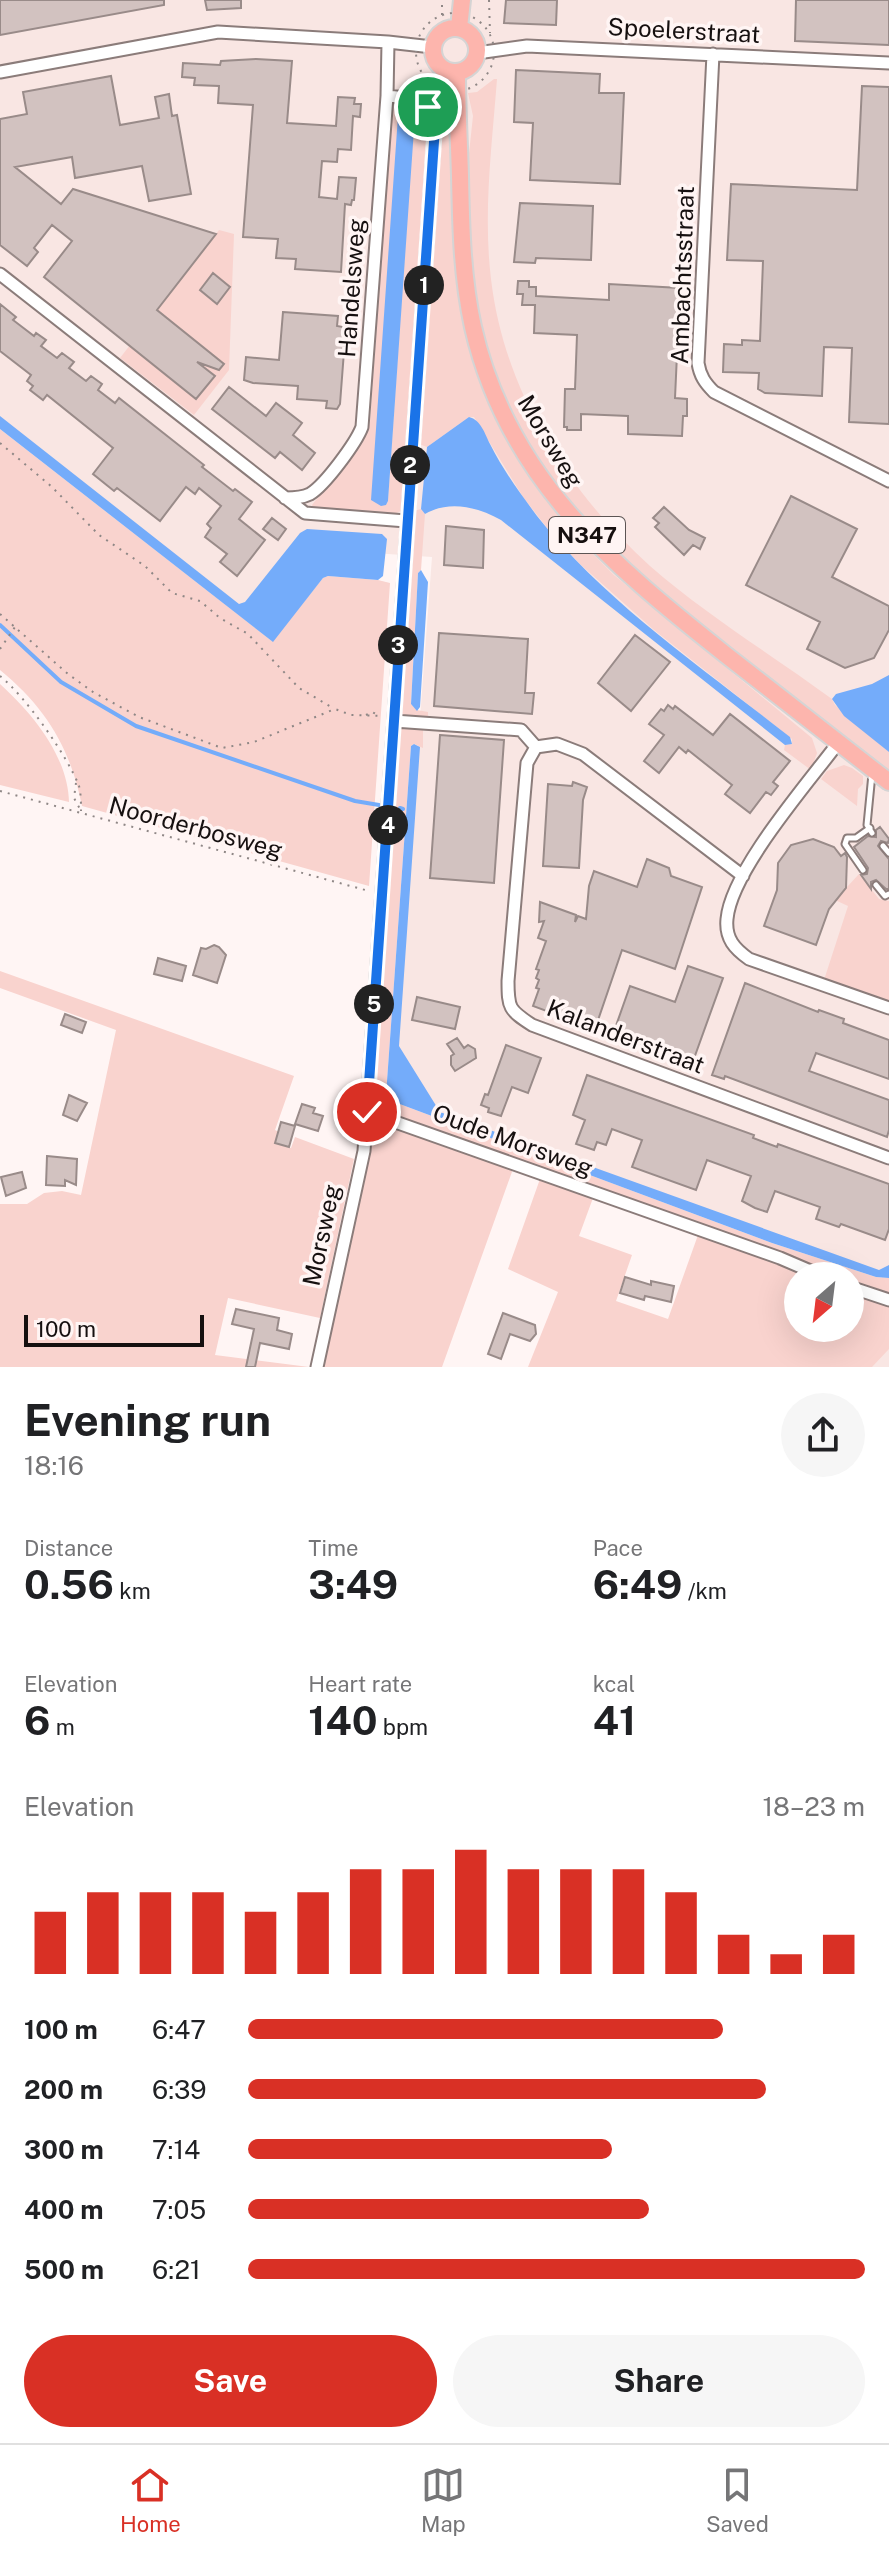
<!DOCTYPE html>
<html lang="en">
<head>
<meta charset="utf-8">
<style>
	body { margin:0; font-family:"Public Sans",sans-serif; background:#f6f6f6; color:#202124; height:100vh; display:flex; flex-direction:column; font-size:30px; white-space:nowrap }
	* { box-sizing:border-box; margin:0 }
	p { font-size:26px; color:#757577 }
	.icon { flex:none; width:44px; height:44px; fill:none; stroke:currentColor; stroke-width:2; stroke-linecap:round; stroke-linejoin:round }
	.map { position:relative; height:1367px; overflow:hidden }
	.panel { display:flex; flex-direction:column; background:#fff; flex:1 }
	.panel>* { flex:none }
	.needle { width:52px; rotate:208deg }
	.controls { position:absolute; left:784px; top:1262px; display:grid; gap:16px }
	.controls a { display:grid; place-items:center; width:80px; height:80px; border-radius:50%; background:#fff; box-shadow:0 8px 32px #0002; font-size:40px }
	.scale { position:absolute; left:24px; bottom:20px; width:180px; box-sizing:border-box; padding-left:8px; border:4px solid #161010; border-top:0; font-size:22px; line-height:28px; white-space:nowrap; color:#161010; -webkit-text-stroke:6px #fff5f4; paint-order:stroke }
	.pin { position:absolute; display:grid; place-items:center; width:68px; height:68px; color:#fff; margin:-34px; border:4px solid #fff; border-radius:50%; box-shadow:0 2px 8px #0007 }
	.km { position:absolute; width:40px; height:40px; margin:-20px; border-radius:50%; background:#222; color:#fff; font-size:22px; line-height:40px; text-align:center }
	.round { display:grid; place-items:center; flex:none; width:84px; height:84px; border-radius:42px; background:#f6f6f6 }
	.summary { display:flex; align-items:center; justify-content:space-between; height:136px; padding:0 24px }
	h1 { font-size:44px; font-weight:700; line-height:60px }
	.stats { display:grid; grid-template-columns:repeat(3,1fr); gap:12px; height:136px; padding:8px 24px }
	.stats div { display:grid; align-content:center }
	.stats b { font-size:40px; font-weight:700 }
	.stats small { font-size:22px; font-weight:400 }
	.stats p { font-size:22px }
	.chart { height:224px; padding:16px 24px }
	.chart p { display:flex; justify-content:space-between }
	.chart svg { width:100%; height:144px; margin-top:8px; stroke:#d93025; stroke-width:6 }
	.button { display:flex; gap:16px; margin-top:auto; padding:16px 24px }
	.button a { flex:1; height:92px; border-radius:48px; background:#d93025; color:#fff; font-size:32px; font-weight:700; line-height:92px; text-align:center }
	.button a+a { background:#f6f6f6; color:#202124 }
	ul { padding:0 24px; list-style:none; font-size:26px }
	li { display:grid; grid-template-columns:128px 96px 1fr; align-items:center; height:60px }
	li i { height:20px; border-radius:10px; background:#d93025 }
	.tabs { display:flex; justify-content:space-around; align-items:center; height:112px; border-top:2px solid #e0e0e0; background:#fff; font-size:22px; color:#757577 }
	.tabs a { display:grid; justify-items:center; gap:4px }
	.tabs .selected { color:#d93025 }
	.map>svg:first-child { display:block }
</style>
</head>
<body>
<div class="map">
<svg width="889" height="1367" viewBox="0 0 889 1367">
	<rect width="100%" height="100%" fill="#fff5f4"/>
	<path fill="#f9e6e3" d="M0 0H889V1367H821L850 1328 883 1276 392 1094 432 557 314 549 258 623 0 420Z"/>
	<path fill="#f9d3ce" fill-rule="evenodd" d="M494 79H497C492 145 483 213 491 279 504 391 568 492 650 566 706 615 772 655 832 699L835 705 889 752V773L670 607 551 486 503 401 474 309 466 181 473 116 468 93 477 92Z
		M442 93C445 104 449 116 450 128 457 171 451 219 455 262 464 386 527 490 614 575L812 738 817 753 811 770 784 750 785 745 792 744V739L654 630 581 565 555 538 523 497 474 417H469L427 447 419 444 443 112 433 99Z
		M399 102 417 104 427 118 403 507 401 511 394 514 315 511 312 505 360 445 370 423 391 109ZM414 114 388 501 386 505Z
		M219 230 234 234 229 370 194 415 120 358Z
		M0 429 272 641 323 578 328 576 378 580 390 583 369 886 82 806C70 747 46 708 0 670Z
		M421 509 425 514 421 570 418 573 411 704 417 710 428 712V720L399 716 414 511Z
		M0 684C32 713 68 756 69 802L0 785Z
		M403 724 423 726V748L414 744 411 746 386 1095 389 1100 772 1243 876 1277 889 1278V1296L850 1282V1276H834L381 1113 372 1101 398 728Z
		M844 765 852 768 863 776V784L858 789 857 806 821 779 827 771Z
		M859 874 879 899 889 901V1004L824 980 848 906 835 900Z
		M0 971 294 1076 275 1130 279 1132 276 1143 291 1148 295 1137 354 1159 320 1318 228 1298 215 1355 309 1367H0V1204H27L44 1193 62 1191 81 1195 116 1030 0 988Z
		M384 1123 513 1169 442 1367H324L376 1125Z
		M540 1179 593 1198 579 1236 632 1255 616 1301 668 1319 698 1235 811 1276H798V1328H850V1290L889 1304V1349L872 1367H528L558 1292 508 1269Z"/>
	<path fill="#74acfa" d="M403 112H411L415 115 388 501 386 505 381 506 371 500 398 116Z
		M0 416 239 604 245 602 300 533 307 529 382 534 387 539 383 576 378 580 328 576 323 578 273 642 0 429Z
		M469 417C481 420 485 434 490 444 503 470 520 493 537 516 607 604 703 668 790 737L792 744 785 745 501 520C478 507 449 500 425 514L421 509 427 447Z
		M421 570 428 582 420 707 417 711 411 704 418 573Z
		M889 675V752L844 716 832 699 836 694 872 684Z
		M414 744 420 747 399 1046 440 1112 879 1270 889 1265V1278L876 1277 772 1243 389 1100 386 1095 411 746Z"/>
	<g fill="none" stroke-linecap="round" stroke-linejoin="round">
		<path stroke="#74acfa" stroke-width="4" d="M0 625 61 682 136 726 355 801 379 805
			M400 808 403 809"/>
	</g>
	<path fill="#d2c2c0" stroke="#998b89" stroke-width="2" d="M0 0H164V5L0 35Z
		M205 0H241V8L207 10Z
		M506 0H557L556 25 504 23Z
		M796 0H889V45L795 41Z
		M256 59 292 61 287 123 336 126 338 97 355 98 354 104H361L360 117 353 116 351 150 338 149 337 162 322 161 319 197 337 199 339 177 356 178 354 200H352L351 205 345 204 341 272 295 269 296 259 276 258 278 239 243 237 253 105 218 103 219 86 194 85 195 78 182 77 183 63 220 65 221 61Z
		M516 70 600 74 599 93H624L620 184 530 180 533 123 514 122Z
		M111 76 120 125 159 118 155 97 169 94 172 116 177 115 191 194 149 201 142 166 75 178 72 157 15 167 61 204 73 189 216 234 157 310 224 364 219 370 197 362 215 376 196 399 44 277 72 241 52 225 34 248 38 252 27 266 0 245V119L27 114 23 92Z
		M862 86 889 87V424L849 422 852 348 824 347 822 396 765 393 758 389 759 373 723 372 724 344 742 345V340L760 341 763 261 727 260 731 184 857 190Z
		M520 203 593 206 591 260 536 258 535 263 514 262Z
		M213 273 230 287 217 304 200 290Z
		M518 281H529V287H536V296L609 300V284L680 288 675 398 687 399V416H683L682 436 628 434V416L581 414V430H567V427H564L565 389H575L577 335 534 333 535 305H522L523 294H517Z
		M0 304 16 317 13 320 34 336 36 333 46 340 41 346 57 358 62 353 74 362 69 368 86 381 91 376 102 384 98 390 115 403 119 398 204 465 202 467 233 491 235 489 252 502 239 519 265 540 237 576 220 562 227 554 205 537 211 528 207 524 221 506 199 488 195 494 186 487 160 521 117 488 114 491 93 474 113 448 47 395 43 400 30 390 33 386 27 381 31 375 0 351Z
		M283 312 338 316 337 326 343 327V338H345L340 404 337 409 326 408 327 401 297 399 298 386 253 383 244 380 246 357 279 360Z
		M229 387 266 416 276 403 302 423 293 435 315 453 302 470 280 452 275 458 212 409Z
		M791 496 857 529 832 577 889 606V630L874 658 845 668 807 649 820 622 746 585Z
		M664 507 689 530 705 538 700 549 693 545 684 555 655 527 659 523 653 518Z
		M272 518 286 529 278 540 263 529Z
		M446 526 484 530 483 568 444 565Z
		M439 633 528 639 525 693H534L532 714 434 706Z
		M635 635 670 662 631 711 598 683Z
		M668 705 673 709 675 706 713 735 730 714 790 761 773 782 778 786 771 795 766 792 750 813 725 794 732 785 688 750 686 753 679 747 659 773 644 761 664 735 649 724 661 709 664 711Z
		M440 735 504 740 494 883 430 878Z
		M573 782 587 787 583 800 579 868 543 866 548 784 572 786Z
		M880 827 889 839 888 843 881 841 878 846 889 859V889H886L876 880 871 882V889L861 875 867 874 868 868 854 847 868 836 876 837V830Z
		M813 839 834 847 841 856 845 853 847 857 846 888 829 909 816 945 764 926 777 890 778 863 791 845Z
		M647 859 669 868 671 876 702 887 675 969 622 950 595 1029 533 1006 539 989 536 988 539 980 536 978 539 970 536 969 546 941 538 938 544 921 539 922 540 902 576 915 575 922 578 916 586 919 589 886 594 871 637 887Z
		M214 945 219 947 226 955 217 983 193 975 201 948 206 949Z
		M158 958 186 966 182 981 154 974Z
		M688 966 723 978 692 1064 612 1037 630 986 675 1002Z
		M745 983 818 1012 819 1010 844 1019 843 1023 889 1040V1079L816 1053 809 1071 889 1100V1130L887 1137 725 1076 724 1079 712 1075Z
		M417 997 460 1007 455 1029 412 1020Z
		M65 1014 86 1022 82 1033 61 1025Z
		M457 1038 464 1048 468 1045 475 1049 476 1058 455 1071 451 1065V1056L454 1054 447 1044Z
		M506 1045 541 1058 528 1093 512 1087 501 1116 488 1112 489 1108 481 1105 485 1094 488 1095Z
		M587 1075 754 1135 753 1138 777 1147 778 1144 889 1184V1229L885 1240 841 1224 839 1227 816 1219 820 1207 775 1191 767 1212 755 1208 742 1201 751 1176 707 1160 696 1190 632 1167 642 1140 612 1129 606 1145 597 1142 594 1150 576 1144 585 1120 573 1115Z
		M69 1095 87 1103 77 1121 63 1115Z
		M302 1104 315 1108 313 1113 323 1116 318 1131 295 1124Z
		M281 1122 295 1126 289 1147 275 1143Z
		M47 1156 77 1159 76 1185 65 1180V1186L46 1185Z
		M22 1172 26 1188 6 1196 1 1177Z
		M625 1277 651 1285V1281L674 1286 671 1302 645 1296 644 1300 620 1293Z
		M236 1309 279 1318 277 1330 292 1334 289 1349 260 1343 255 1367H246L254 1329 232 1324Z
		M503 1313 535 1325 536 1334 530 1341 510 1334 501 1359 488 1354Z"/>
	<g fill="none" stroke-linecap="round" stroke-linejoin="round">
		<g stroke="#8b7c7a" stroke-width="9">
			<path id="lane" d="M872 774 867 825 872 833
				M883 846 889 853
				M863 870 845 844 847 838H856L870 828
				M876 885 885 896 889 894"/>
		</g>
		<g stroke="#8b7c7a" stroke-width="15">
			<path id="street" d="M477 53 527 46 889 63
				M713 54 698 363C700 376 705 383 714 392L889 481
				M0 72 218 32 388 42 432 47
				M0 274 305 513 406 521
				M285 498C294 498 302 498 310 494 325 485 356 443 362 427L387 96 388 42
				M394 721 521 730 536 747
				M838 743C808 783 731 871 727 919 725 939 735 949 749 959L889 1008
				M743 876 583 754 557 744 536 747 527 763 508 981C508 1008 509 1010 532 1025L889 1158
				M367 1112 780 1258 822 1276
				M850 1287 889 1300
				M317 1367 364 1151 435 127C433 98 409 98 387 96"/>
		</g>
		<g stroke="#d5d4d4" stroke-width="20">
			<path id="primary" d="M433 50a22 22 0 1 1 44 0a22 22 0 1 1-44 0Z
				M459 28 462 0
				M457 73C457 107 459 141 460 176 461 227 462 277 473 327 507 478 611 564 726 655 781 698 835 740 889 782"/>
		</g>
		<path stroke="#8f8786" stroke-width="2" stroke-dasharray="2 6" stroke-linecap="butt" d="M489 0 490 33
			M416 52a39 39 0 1 1 78 0a39 39 0 1 1-78 0Z
			M442 15V0
			M0 443 52 487 99 535 145 566 172 593 200 601 220 618 248 634 299 688 333 708
			M0 614 68 674 93 692 139 717 222 748 254 742 335 709 351 715 383 716
			M0 649 15 627
			M0 676C25 696 67 755 79 786 81 793 81 803 81 811
			M366 715 372 712 378 715
			M76 783 74 798 81 811
			M0 791 369 891"/>
		<use href="#lane" stroke="#fff" stroke-width="5"/>
		<use href="#street" stroke="#fff" stroke-width="11"/>
		<use href="#primary" stroke="#fdb5ad" stroke-width="16"/>
	</g>
	<g fill="none" stroke-linecap="round" stroke-linejoin="round">
		<g stroke="#fff" stroke-width="16">
			<path id="route" d="M367 1112 435 127V120L428 107"/>
		</g>
		<use href="#route" stroke="#1a73e8" stroke-width="10"/>
	</g>
	<g text-anchor="middle" dominant-baseline="central" stroke-width="7" stroke-linejoin="round" paint-order="stroke">
		<rect fill="#fff5f4" stroke="#5c5554" stroke-width="2" x="549" y="517" width="76" height="36" rx="6"/>
		<g font-size="22" font-weight="bold" fill="#161010">
			<text x="587" y="535">N347</text>
		</g>
		<g font-size="24" fill="#161010" stroke="#fff5f4">
			<text transform="translate(684 30) rotate(3)">Spoelerstraat</text>
			<text transform="translate(682 275) rotate(-88)">Ambachtsstraat</text>
			<text transform="translate(351 288) rotate(-86)">Handelsweg</text>
			<text transform="translate(551 441) rotate(59)">Morsweg</text>
			<text transform="translate(196 827) rotate(15)">Noorderbosweg</text>
			<text transform="translate(626 1036) rotate(21)">Kalanderstraat</text>
			<text transform="translate(513 1140) rotate(20)">Oude Morsweg</text>
			<text transform="translate(321 1235) rotate(-78)">Morsweg</text>
		</g>
	</g>
</svg>
<div class="controls">
<a><svg class="needle" viewBox="-14 -14 28 28"><path d="M0-13l5 13h-10z" fill="#e53935"/><path d="M0 13l5-13h-10z" fill="#757577"/></svg></a>
</div>
<div class="scale">100 m</div>
<div class="pin" style="left:428px;top:107px;background:#1e9e55"><svg class="icon" aria-label="arrive" viewBox="0 0 24 24"><path d="M6 21V4h12l-3 4 3 4H6"/></svg></div>
<div class="pin" style="left:367px;top:1112px;background:#d93025"><svg class="icon" aria-label="check" viewBox="0 0 24 24"><path d="M5 12l5 5 9-10"/></svg></div>
<b class="km" style="left:424px;top:285px">1</b>
<b class="km" style="left:410px;top:465px">2</b>
<b class="km" style="left:398px;top:645px">3</b>
<b class="km" style="left:388px;top:825px">4</b>
<b class="km" style="left:374px;top:1004px">5</b>
</div>
<section class="panel">
<div class="summary"><div><h1>Evening run</h1><p>18:16</p></div><a class="round"><svg class="icon" aria-label="share" viewBox="0 0 24 24"><path d="M12 15V3M7 8l5-5 5 5M5 13v7h14v-7"/></svg></a></div>
<div class="stats">
<div><p>Distance</p><b>0.56<small> km</small></b></div>
<div><p>Time</p><b>3:49</b></div>
<div><p>Pace</p><b>6:49<small> /km</small></b></div>
</div>
<div class="stats">
<div><p>Elevation</p><b>6<small> m</small></b></div>
<div><p>Heart rate</p><b>140<small> bpm</small></b></div>
<div><p>kcal</p><b>41</b></div>
</div>
<div class="chart"><p><span>Elevation</span>18–23 m</p>
<svg viewBox="0 0 160 44" preserveAspectRatio="none"><path d="M5 44V25M15 44V19M25 44V19M35 44V19M45 44V25M55 44V19M65 44V12M75 44V12M85 44V6M95 44V12M105 44V12M115 44V12M125 44V19M135 44V32M145 44V38M155 44V32"/></svg>
</div>
<ul>
<li><b>100 m</b>6:47<i style="width:77%"></i></li>
<li><b>200 m</b>6:39<i style="width:84%"></i></li>
<li><b>300 m</b>7:14<i style="width:59%"></i></li>
<li><b>400 m</b>7:05<i style="width:65%"></i></li>
<li><b>500 m</b>6:21<i style="width:100%"></i></li>
</ul>
<div class="button"><a>Save</a><a>Share</a></div>
</section>
<nav class="tabs">
<a class="selected"><svg class="icon" aria-label="home" viewBox="0 0 24 24"><path d="M3 11l9-7 9 7M6 9v11h12V9"/></svg>Home</a>
<a><svg class="icon" aria-label="map" viewBox="0 0 24 24"><path d="M3 6l6-2 6 2 6-2v14l-6 2-6-2-6 2zM9 4v14M15 6v14"/></svg>Map</a>
<a><svg class="icon" aria-label="saved" viewBox="0 0 24 24"><path d="M7 4h10v16l-5-4-5 4z"/></svg>Saved</a>
</nav>
</body>
</html>
